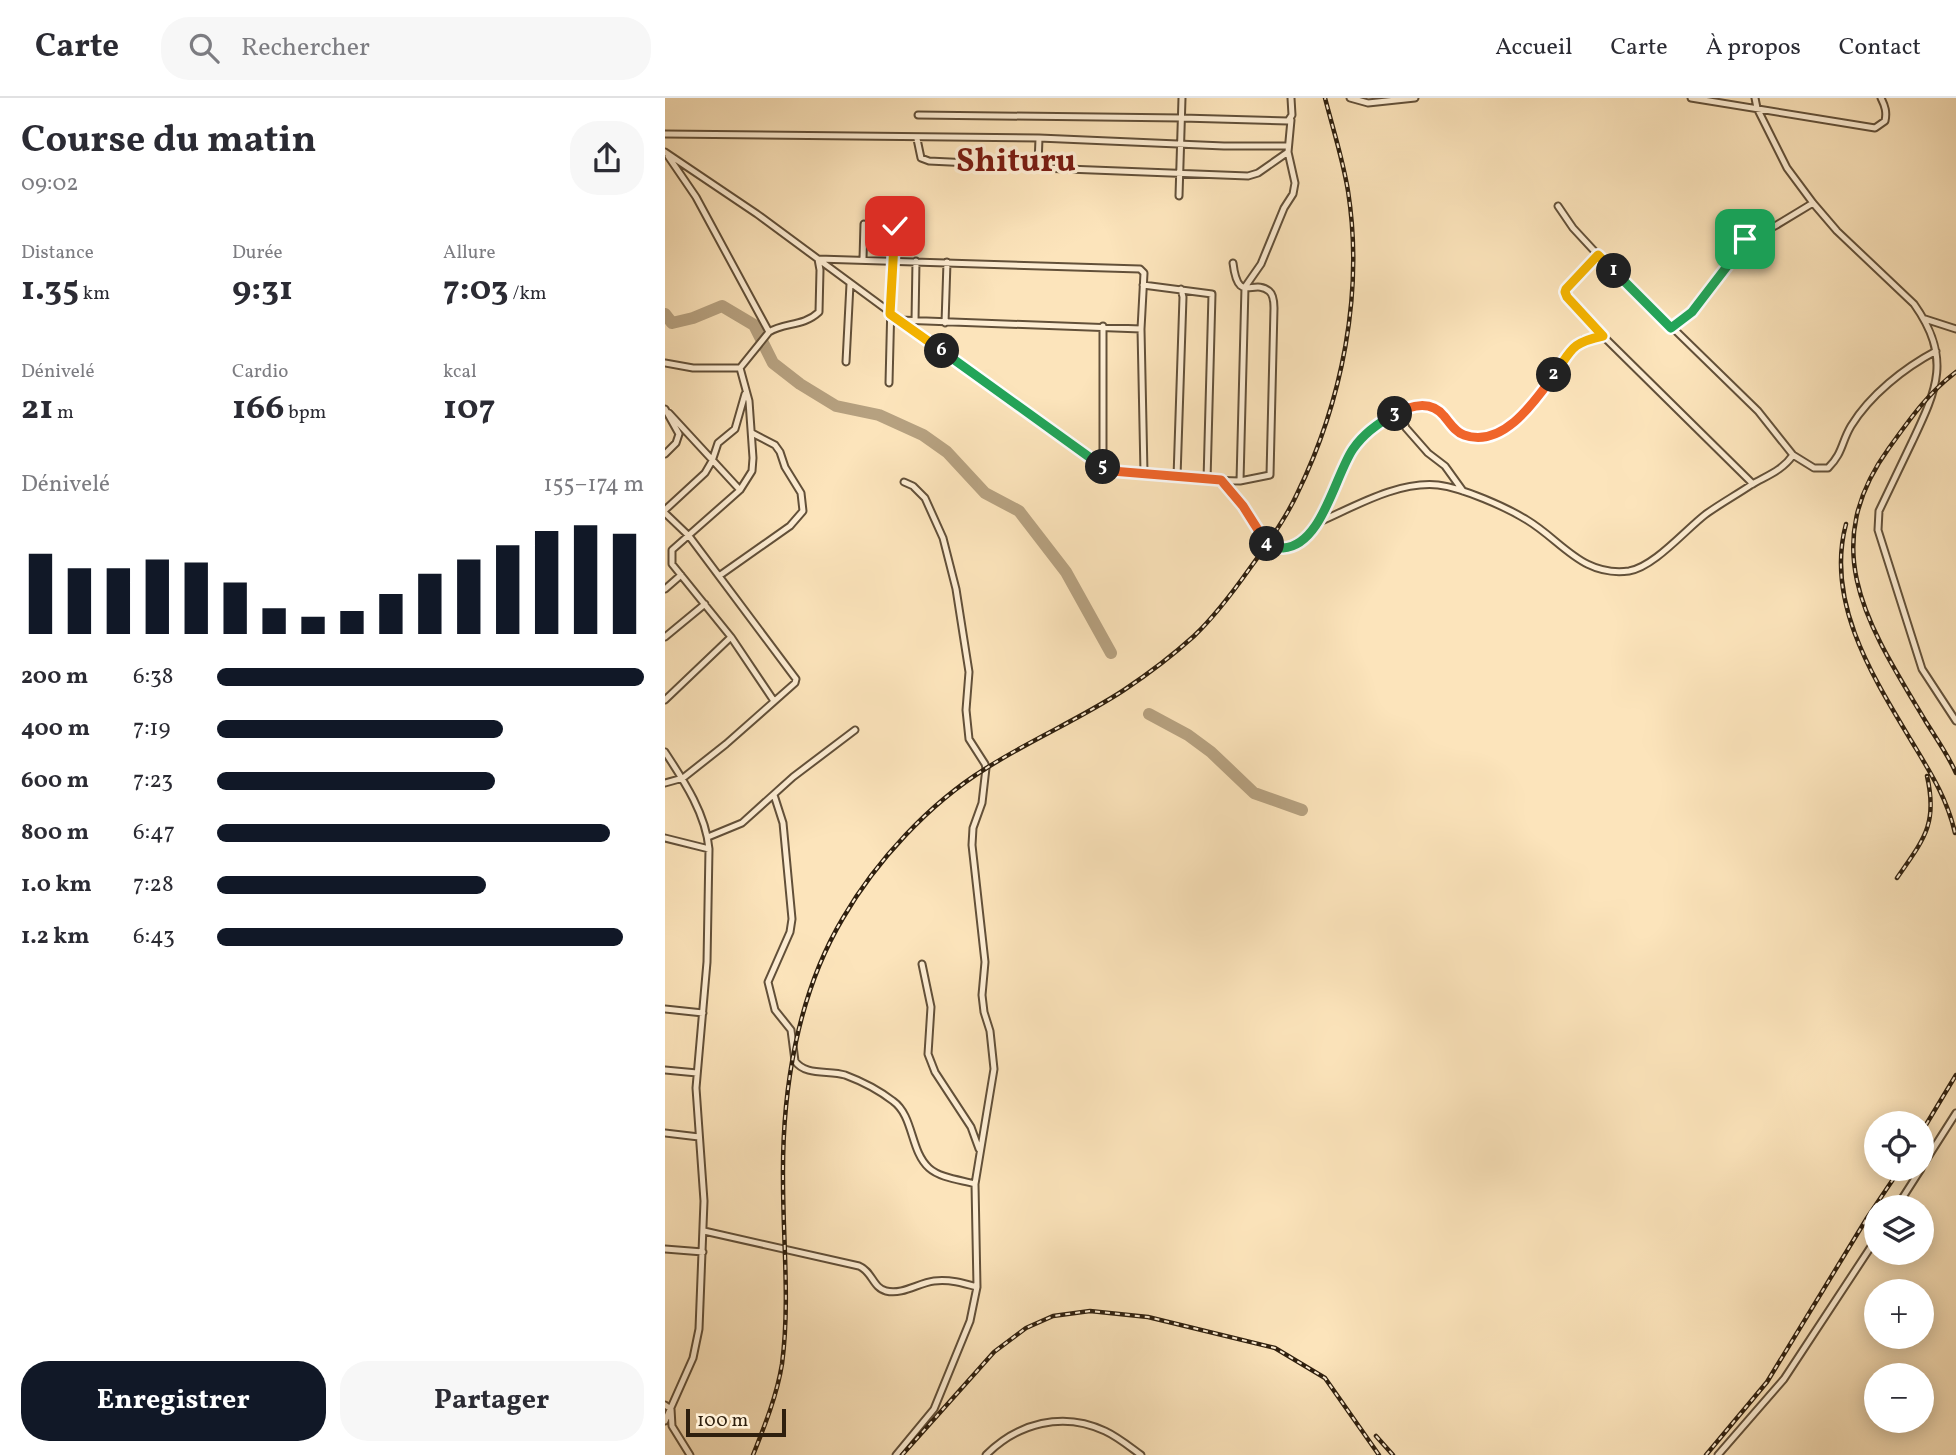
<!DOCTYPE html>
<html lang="fr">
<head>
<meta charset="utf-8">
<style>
	body { margin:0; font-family:Vollkorn,serif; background:#f7f7f7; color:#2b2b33; height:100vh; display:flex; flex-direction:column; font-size:26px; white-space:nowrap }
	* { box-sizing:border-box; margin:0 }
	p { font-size:23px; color:#7c7c81 }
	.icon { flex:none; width:38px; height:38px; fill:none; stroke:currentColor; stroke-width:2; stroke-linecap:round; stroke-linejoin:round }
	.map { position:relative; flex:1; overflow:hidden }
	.side { display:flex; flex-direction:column; background:#fff; width:665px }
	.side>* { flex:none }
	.tools { position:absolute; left:1199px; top:1013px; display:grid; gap:14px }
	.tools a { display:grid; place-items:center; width:70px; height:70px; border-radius:50%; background:#fff; box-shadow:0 4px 18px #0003; font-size:35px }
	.scale { position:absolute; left:21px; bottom:18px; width:100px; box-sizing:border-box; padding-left:7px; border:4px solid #2e1f0e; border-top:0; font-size:19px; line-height:24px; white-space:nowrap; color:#2e1f0e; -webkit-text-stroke:5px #fdedd3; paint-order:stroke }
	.pin { position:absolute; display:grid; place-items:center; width:60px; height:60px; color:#fff; margin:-30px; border-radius:14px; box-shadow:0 4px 10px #0006 }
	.km { position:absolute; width:35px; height:35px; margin:-18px; border-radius:50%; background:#222; color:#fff; font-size:19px; line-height:35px; text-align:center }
	.round { display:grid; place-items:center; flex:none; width:74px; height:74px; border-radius:28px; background:#f7f7f7 }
	.head { display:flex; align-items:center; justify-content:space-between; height:119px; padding:0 21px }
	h1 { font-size:38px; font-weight:700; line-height:52px }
	.figures { display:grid; grid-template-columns:repeat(3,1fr); gap:10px; height:119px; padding:7px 21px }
	.figures div { display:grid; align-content:center }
	.figures b { font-size:35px; font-weight:700 }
	.figures small { font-size:19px; font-weight:400 }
	.figures p { font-size:19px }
	.chart { height:196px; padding:14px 21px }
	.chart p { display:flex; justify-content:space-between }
	.chart svg { width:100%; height:126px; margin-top:7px; stroke:#111827; stroke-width:6 }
	.cta { display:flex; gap:14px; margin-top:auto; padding:14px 21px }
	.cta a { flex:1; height:80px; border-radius:28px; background:#111827; color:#fff; font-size:28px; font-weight:700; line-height:80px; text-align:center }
	.cta a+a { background:#f7f7f7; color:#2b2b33 }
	ul { padding:0 21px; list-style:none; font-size:23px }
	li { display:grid; grid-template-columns:112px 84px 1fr; align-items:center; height:52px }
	li i { height:18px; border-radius:9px; background:#111827 }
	header { display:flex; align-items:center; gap:42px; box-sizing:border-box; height:98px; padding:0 35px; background:#fff; border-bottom:2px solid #e1e1e2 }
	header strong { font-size:33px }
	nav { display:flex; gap:38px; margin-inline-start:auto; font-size:24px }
	.search { width:490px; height:63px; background:#f7f7f7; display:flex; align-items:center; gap:18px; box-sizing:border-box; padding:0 24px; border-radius:28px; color:#7c7c81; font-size:26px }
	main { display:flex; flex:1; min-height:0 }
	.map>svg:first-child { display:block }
</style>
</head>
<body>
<header>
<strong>Carte</strong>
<div class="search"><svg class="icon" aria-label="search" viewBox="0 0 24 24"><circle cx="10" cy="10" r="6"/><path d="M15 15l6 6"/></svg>Rechercher</div>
<nav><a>Accueil</a><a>Carte</a><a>À propos</a><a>Contact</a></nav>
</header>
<main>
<section class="side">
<div class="head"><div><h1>Course du matin</h1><p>09:02</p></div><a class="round"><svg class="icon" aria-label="share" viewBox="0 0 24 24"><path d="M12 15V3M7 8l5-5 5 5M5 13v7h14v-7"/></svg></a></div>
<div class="figures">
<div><p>Distance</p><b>1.35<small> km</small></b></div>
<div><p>Durée</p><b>9:31</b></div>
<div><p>Allure</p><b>7:03<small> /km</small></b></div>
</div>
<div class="figures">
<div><p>Dénivelé</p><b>21<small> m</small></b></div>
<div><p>Cardio</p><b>166<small> bpm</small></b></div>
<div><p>kcal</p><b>107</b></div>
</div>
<div class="chart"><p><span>Dénivelé</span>155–174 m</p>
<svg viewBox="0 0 160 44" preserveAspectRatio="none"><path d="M5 44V16M15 44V21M25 44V21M35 44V18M45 44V19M55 44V26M65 44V35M75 44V38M85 44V36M95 44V30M105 44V23M115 44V18M125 44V13M135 44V8M145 44V6M155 44V9"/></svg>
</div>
<ul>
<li><b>200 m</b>6:38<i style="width:100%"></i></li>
<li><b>400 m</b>7:19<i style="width:67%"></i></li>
<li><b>600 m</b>7:23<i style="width:65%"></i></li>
<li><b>800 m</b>6:47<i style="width:92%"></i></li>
<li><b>1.0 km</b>7:28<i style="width:63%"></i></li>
<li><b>1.2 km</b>6:43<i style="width:95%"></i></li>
</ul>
<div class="cta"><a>Enregistrer</a><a>Partager</a></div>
</section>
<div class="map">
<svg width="1291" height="1357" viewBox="0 0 1291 1357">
	<rect width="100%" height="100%" fill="#fce4bb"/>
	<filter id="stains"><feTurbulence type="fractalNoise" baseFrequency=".00286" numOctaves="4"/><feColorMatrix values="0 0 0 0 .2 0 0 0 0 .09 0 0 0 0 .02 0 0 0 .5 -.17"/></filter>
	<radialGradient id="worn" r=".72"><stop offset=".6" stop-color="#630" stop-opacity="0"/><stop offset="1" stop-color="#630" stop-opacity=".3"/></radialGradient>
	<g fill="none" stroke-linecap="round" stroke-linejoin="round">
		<path stroke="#b6a180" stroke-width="12" d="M0 216 7 225 28 220 57 208 89 227 108 265 135 286 171 308 214 317 258 337 282 354 320 395 354 413 401 474 446 555
			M484 616 523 637 546 654 589 695 637 712"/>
		<g stroke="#625039" stroke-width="9">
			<path id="minor" d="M685 0 703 5 750 0
				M1026 0 1210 30 1220 23C1222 14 1220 8 1216 0
				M1090 0 1092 10 1122 70 1148 105 1172 133 1249 206C1287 260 1272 291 1247 344 1236 367 1225 390 1214 413L1213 432 1257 571 1291 623
				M253 17 517 20 623 23 627 17 626 0
				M0 36 374 40 559 48H623
				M374 40 373 67 376 70 583 78 593 75 623 54
				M252 41 256 60 264 63 326 66
				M0 54 92 116 424 361 447 373 542 382 575 383 605 377 609 210C609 205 609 197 604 193 588 180 573 207 568 165
				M3 58 31 99 104 234
				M514 98 517 0
				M893 108 908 130 933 157 1093 313 1128 357 1149 370H1163C1178 355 1176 345 1186 328 1205 297 1239 270 1271 253
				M933 157 901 191 902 199 938 238 1088 386
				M198 161 199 126
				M478 187 547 196 542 382
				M1260 221 1291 231
				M235 222 476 231
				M250 223 251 163
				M280 225 282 164
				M438 228V369
				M1006 230 1027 213 1056 178 1063 167 1073 146 1110 128 1148 105
				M181 264 185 186
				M0 265 28 270H75L104 234C119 224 138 229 154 214L155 172 153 161 475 171 479 175 476 231 479 375
				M75 270 84 303 88 360 87 373 75 392 7 452V466L66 539 109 603
				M224 285 227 163 230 128
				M0 311 14 336 11 345 0 356
				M734 313 741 330 763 355 780 368 798 393
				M4 315 75 392
				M512 379 518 199 516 191
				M556 382 578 408 602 446 617 450 633 446 652 425 687 352 708 328 734 313 758 307 770 310 787 329 799 337 819 338 846 328 870 303 905 252 918 242 938 238
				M575 383 580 189 596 166 619 110 628 96 630 85 623 54 626 22
				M0 412 40 375 47 363 53 345 70 331 80 296
				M0 415 24 438 131 581 130 585 61 646 18 680 0 685
				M652 425C689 409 732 383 773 387 798 390 841 409 862 422 897 443 917 479 964 473 989 469 1020 432 1041 416 1055 406 1071 397 1086 387 1101 378 1117 373 1128 357
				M54 478 125 428 138 413 136 395 120 369 115 354 110 347 87 335
				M0 491 16 477
				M0 539 40 506
				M0 602 66 539
				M0 654C19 683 41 716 44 751L42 864 31 990 39 1103 34 1231 28 1260 0 1323
				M109 697 118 725 127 821 125 834 103 884 110 912 126 932 130 963C140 978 164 972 180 977 196 983 215 993 228 1003 249 1018 245 1053 264 1070 275 1080 296 1082 310 1086
				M43 739 77 725 128 679 190 632
				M0 740 44 751
				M257 866 266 909 263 956 270 974 306 1029 314 1051
				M0 911 38 915
				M0 972 32 975
				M0 1035 34 1039
				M1256 1070 1291 1015
				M1231 1110 1256 1071
				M39 1133 194 1168C207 1173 208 1190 221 1193 238 1197 253 1185 269 1183 284 1181 298 1185 312 1189
				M0 1151 38 1154
				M0 1307 6 1311 7 1328 25 1357
				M231 1357 269 1311 305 1223 312 1189 310 1086 329 971 325 933 319 914 317 897 320 864 307 747 308 730 317 705 321 670 320 666 304 641 301 612 304 574 291 491 278 440 260 400 248 388 239 384
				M321 1357C353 1325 398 1313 440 1333 453 1339 465 1349 476 1357
				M1053 1357 1119 1281 1211 1141"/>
		</g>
		<use href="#minor" stroke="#fdedd3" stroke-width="5"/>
		<g stroke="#2e1f0e" stroke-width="4.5">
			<path id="rail" d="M1291 274C1262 296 1245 321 1224 350 1150 452 1205 530 1261 624 1271 640 1283 657 1291 675
				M1181 426C1160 504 1208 579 1247 644 1265 674 1282 700 1290 735
				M1232 780C1259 741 1273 726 1262 678
				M1256 1035 1291 977
				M711 1338 728 1357
				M88 1357C100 1327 112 1297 117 1266 125 1205 118 1143 118 1082 117 993 132 897 178 820 211 763 265 705 320 671 365 642 415 621 459 592 483 576 508 557 529 538 550 518 568 494 585 470 602 447 620 422 632 396 677 304 699 195 683 93 678 62 668 31 660 0
				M237 1357 329 1254 361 1230 388 1218 425 1213 483 1219 610 1250 660 1280 714 1357
				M1041 1357 1102 1284 1202 1120 1235 1071"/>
		</g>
		<use href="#rail" stroke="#fdedd3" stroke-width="2" stroke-dasharray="5" stroke-linecap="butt"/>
	</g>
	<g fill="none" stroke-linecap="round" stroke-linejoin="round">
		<g stroke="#fff" stroke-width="14">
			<path id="split-1" d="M949 173 1006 230 1027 214 1063 167 1073 145 1080 141"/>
		</g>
		<g stroke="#fff" stroke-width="14">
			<path id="split-2" d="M889 277C907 252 905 245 938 238L902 199 900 194 901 191 933 157 949 173"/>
		</g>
		<g stroke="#fff" stroke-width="14">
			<path id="split-3" d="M730 316C746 307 766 302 779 318 785 325 790 334 799 337 838 351 870 303 889 277"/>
		</g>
		<g stroke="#fff" stroke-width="14">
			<path id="split-4" d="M602 446C606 448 613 450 618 450 657 448 670 377 688 351 699 335 713 325 730 316"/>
		</g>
		<g stroke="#fff" stroke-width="14">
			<path id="split-5" d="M438 369 447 373 556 382 578 408 602 446"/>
		</g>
		<g stroke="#fff" stroke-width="14">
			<path id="split-6" d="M277 253 438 369"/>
		</g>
		<g stroke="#fff" stroke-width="14">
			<path id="split-7" d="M230 128 225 216 277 253"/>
		</g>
		<use href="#split-1" stroke="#22a559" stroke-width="9"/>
		<use href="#split-2" stroke="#f5b400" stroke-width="9"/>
		<use href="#split-3" stroke="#f0652b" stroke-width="9"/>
		<use href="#split-4" stroke="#22a559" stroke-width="9"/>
		<use href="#split-5" stroke="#f0652b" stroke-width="9"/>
		<use href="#split-6" stroke="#22a559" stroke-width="9"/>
		<use href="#split-7" stroke="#f5b400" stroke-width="9"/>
	</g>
	<g text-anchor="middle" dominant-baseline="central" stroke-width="7" stroke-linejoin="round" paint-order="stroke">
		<g font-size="33" font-weight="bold" fill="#7a1f14" stroke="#fdedd3">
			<text x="351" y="65">Shituru</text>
		</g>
	</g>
	<rect width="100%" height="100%" filter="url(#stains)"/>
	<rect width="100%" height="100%" fill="url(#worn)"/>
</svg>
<div class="tools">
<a><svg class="icon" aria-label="locate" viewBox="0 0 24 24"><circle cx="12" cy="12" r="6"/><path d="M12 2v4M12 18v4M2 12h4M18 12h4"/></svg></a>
<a><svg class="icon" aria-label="layers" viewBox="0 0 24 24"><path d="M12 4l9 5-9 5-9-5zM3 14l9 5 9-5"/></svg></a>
<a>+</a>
<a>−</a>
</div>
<div class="scale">100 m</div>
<div class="pin" style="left:1080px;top:141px;background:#1e9e55"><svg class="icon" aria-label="arrive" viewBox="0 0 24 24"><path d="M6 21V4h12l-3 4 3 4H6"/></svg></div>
<div class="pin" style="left:230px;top:128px;background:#d93025"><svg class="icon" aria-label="check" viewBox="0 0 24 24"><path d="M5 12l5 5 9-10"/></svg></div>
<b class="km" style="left:949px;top:173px">1</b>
<b class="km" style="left:889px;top:277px">2</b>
<b class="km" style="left:730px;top:316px">3</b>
<b class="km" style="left:602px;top:446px">4</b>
<b class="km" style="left:438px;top:369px">5</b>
<b class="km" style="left:277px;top:253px">6</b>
</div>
</main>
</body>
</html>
